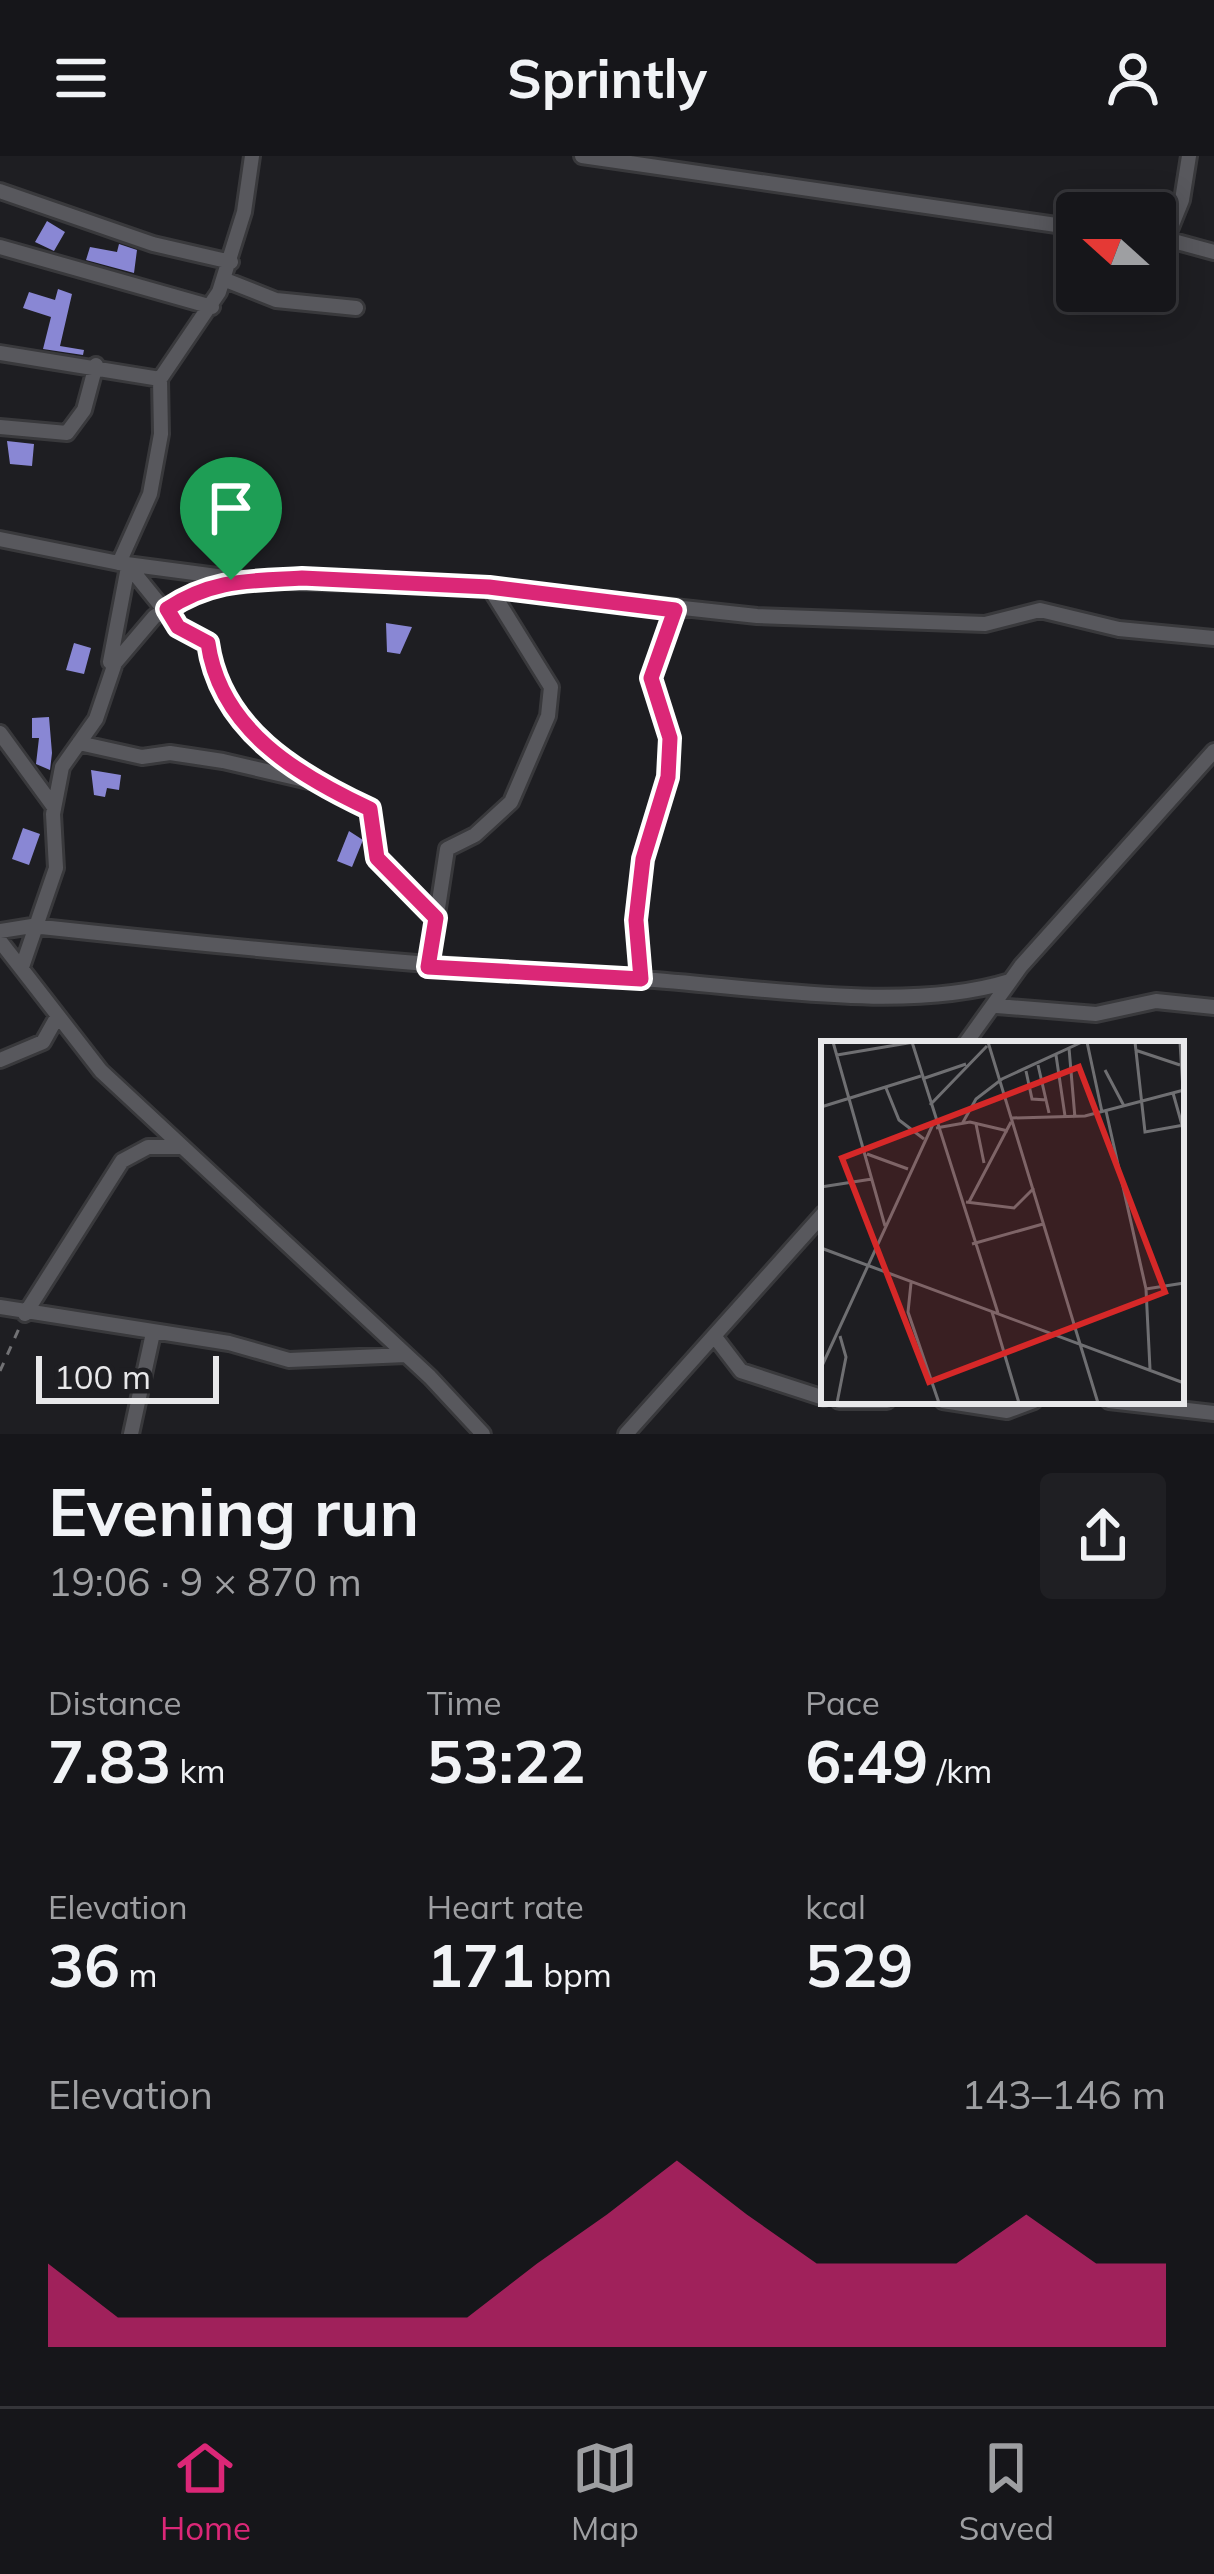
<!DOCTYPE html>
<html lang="en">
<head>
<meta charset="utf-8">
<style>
	body { margin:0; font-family:Mulish,sans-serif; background:#1f1f23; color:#f1f3f6; height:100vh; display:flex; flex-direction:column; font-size:45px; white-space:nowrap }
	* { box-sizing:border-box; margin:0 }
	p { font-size:39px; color:#9e9fa2 }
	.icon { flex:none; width:66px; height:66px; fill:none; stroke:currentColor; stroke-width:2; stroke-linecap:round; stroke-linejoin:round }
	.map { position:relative; height:1278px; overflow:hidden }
	.drawer { display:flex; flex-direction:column; background:#16161a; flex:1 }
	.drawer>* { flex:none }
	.needle { width:78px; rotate:291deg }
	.buttons { position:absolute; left:1056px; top:36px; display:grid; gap:24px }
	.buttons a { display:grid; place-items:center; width:120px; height:120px; border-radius:12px; background:#16161a; box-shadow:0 6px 30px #0003,0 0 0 3px #353539; font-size:60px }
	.scale { position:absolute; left:36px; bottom:30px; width:183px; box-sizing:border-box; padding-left:12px; border:6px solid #e8e8ea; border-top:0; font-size:33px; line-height:42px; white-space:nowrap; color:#e8e8ea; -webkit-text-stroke:9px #1e1e22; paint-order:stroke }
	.pin { position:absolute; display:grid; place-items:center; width:102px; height:102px; color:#fff; margin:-123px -51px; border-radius:50% 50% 50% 0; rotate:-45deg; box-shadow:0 0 12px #0007 }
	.pin .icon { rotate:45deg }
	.round { display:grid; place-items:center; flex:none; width:126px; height:126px; border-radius:12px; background:#1f1f23 }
	.head { display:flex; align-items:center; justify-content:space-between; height:204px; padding:0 48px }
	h1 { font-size:66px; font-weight:700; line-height:90px }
	.stats { display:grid; grid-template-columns:repeat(3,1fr); gap:18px; height:204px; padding:12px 48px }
	.stats div { display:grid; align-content:center }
	.stats b { font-size:60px; font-weight:700 }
	.stats small { font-size:33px; font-weight:400 }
	.stats p { font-size:33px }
	.chart { height:336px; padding:24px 48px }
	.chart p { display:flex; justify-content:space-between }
	.chart svg { width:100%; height:216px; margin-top:12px; fill:#db2777; opacity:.7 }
	header { display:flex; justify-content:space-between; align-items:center; height:156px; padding:0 48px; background:#16161a; font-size:54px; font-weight:700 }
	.tabs { display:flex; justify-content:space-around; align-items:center; height:168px; border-top:3px solid #353539; background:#16161a; font-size:33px; color:#9e9fa2 }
	.tabs a { display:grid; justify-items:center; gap:6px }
	.tabs .active { color:#db2777 }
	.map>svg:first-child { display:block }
</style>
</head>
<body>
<header><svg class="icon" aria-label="menu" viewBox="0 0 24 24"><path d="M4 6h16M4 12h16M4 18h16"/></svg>Sprintly<svg class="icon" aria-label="person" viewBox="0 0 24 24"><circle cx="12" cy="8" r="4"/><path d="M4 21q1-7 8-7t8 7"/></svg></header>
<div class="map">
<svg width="1214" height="1278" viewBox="0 0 1214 1278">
	<rect width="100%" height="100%" fill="#1e1e22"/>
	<path fill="#8987d4" d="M47 65 65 76 54 95 35 86Z
		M119 88 137 94 134 117 86 104 90 91 117 96Z
		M58 133 72 138 60 190 84 194 83 199 43 193 51 161 23 152 29 136 55 144Z
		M7 285 34 288 32 310 10 308Z
		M386 467 412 471 400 498 387 496Z
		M74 487 91 492 84 518 66 514Z
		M49 561 52 597 50 614 36 608 39 582H32V562Z
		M91 614 121 619 119 634 107 632 105 641 94 639Z
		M23 672 40 678 29 709 12 703Z
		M349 675 363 684 352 711 337 705Z"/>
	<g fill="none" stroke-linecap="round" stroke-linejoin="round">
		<g stroke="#39393c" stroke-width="20">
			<path id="street" d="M582 0 1077 72
				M0 35 153 88 231 106
				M1155 80 1214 96
				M1167 81 1182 44 1189 0
				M0 91 212 151
				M223 123 276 144 356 152
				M0 197 160 223
				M0 271 67 277 84 254 96 209
				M0 383 119 407 247 424 489 431 757 460 985 468 1040 454 1119 473 1214 482
				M119 407 150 338 161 278 160 223 219 136 244 56 252 0
				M127 408 178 471 208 487C220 573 298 619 370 653L377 702 436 762
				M110 506 128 411
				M0 577 54 651
				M79 587 142 601 170 597 223 605 309 625
				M0 775 32 770C235 792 436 811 640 823 752 830 905 858 1010 825
				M0 785 101 915 430 1221 483 1278
				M22 811 56 712 53 658 62 611 96 563 115 507 154 461 195 435 224 426
				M429 811 447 693 475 679 511 646 548 560 551 531 489 431
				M641 823 636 764 643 703 668 621 670 582 651 522 675 454
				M997 850 1096 858 1156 845 1214 851
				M965 888 1021 810 1214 595
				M0 904 43 886 57 861
				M0 1151 229 1187 289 1204 406 1199
				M25 1158 122 1005 148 991H183
				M715 1181 741 1215 824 1242
				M839 1245H887
				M943 1245 1007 1255 1034 1245
				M1109 1245 1214 1257
				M131 1278 153 1177
				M626 1278 824 1057"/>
		</g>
		<path stroke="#717174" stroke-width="3" stroke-dasharray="9 9" stroke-linecap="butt" d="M0 1215 21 1168"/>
		<use href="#street" stroke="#58585d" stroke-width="14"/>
	</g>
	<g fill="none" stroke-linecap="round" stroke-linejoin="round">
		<g stroke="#fff" stroke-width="24">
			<path id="route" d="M302 422 489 431 675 454 651 522 670 582 668 621 643 703 636 764 641 823 428 811 436 762 377 702 370 653C297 619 220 573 208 487L178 471 167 453C212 423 250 425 302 422Z"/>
		</g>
		<use href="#route" stroke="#db2777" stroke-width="15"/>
	</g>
	<g transform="translate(821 885)">
		<rect width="363" height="363" fill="#1e1e22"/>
		<path fill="none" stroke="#6f6f72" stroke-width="3" d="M12 1 64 185M91 1 177 272M167 1 277 362M266 1 281 71M314 1 324 91 363 84M359 1 362 49M248 7 254 77M314 9 359 24M16 14 93 1M235 14 244 75M217 24 228 72M284 29 303 65M205 30 211 58 226 59M101 38 145 23M65 47 78 79 103 98M352 52 363 91M109 64 166 5M0 66 100 35M285 70 325 248 329 328M191 77 264 75 363 49M141 83 155 58 181 38 261 1M155 83 163 122M115 87 149 81 187 90M46 113 87 128M0 146 51 138M145 161 193 167 213 147M148 161 190 81M151 203 222 183M0 207 363 342M90 242 87 271 118 362M325 248 363 242M171 271 198 362M0 327 113 81M16 362 25 316 19 295"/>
		<path fill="#d62828" fill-opacity="0.15" stroke="#d62828" stroke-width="6" d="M258 26 344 251 108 341 21 117Z"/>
		<rect width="363" height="363" fill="none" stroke="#e8e8ea" stroke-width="6"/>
	</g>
</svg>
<div class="buttons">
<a><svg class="needle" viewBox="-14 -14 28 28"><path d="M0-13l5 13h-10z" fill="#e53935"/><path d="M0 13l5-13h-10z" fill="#9e9fa2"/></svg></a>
</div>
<div class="scale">100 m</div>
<div class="pin" style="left:231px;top:424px;background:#1e9e55"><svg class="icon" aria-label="arrive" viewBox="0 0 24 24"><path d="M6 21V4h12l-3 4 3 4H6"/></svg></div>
</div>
<section class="drawer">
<div class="head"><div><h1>Evening run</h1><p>19:06 · 9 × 870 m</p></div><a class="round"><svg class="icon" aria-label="share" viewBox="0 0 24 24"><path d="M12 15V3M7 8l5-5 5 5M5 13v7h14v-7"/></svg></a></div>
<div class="stats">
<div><p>Distance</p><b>7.83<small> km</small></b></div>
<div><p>Time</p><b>53:22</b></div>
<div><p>Pace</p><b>6:49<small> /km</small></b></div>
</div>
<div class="stats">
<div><p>Elevation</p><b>36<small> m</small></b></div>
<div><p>Heart rate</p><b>171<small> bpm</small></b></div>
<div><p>kcal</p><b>529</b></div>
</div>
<div class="chart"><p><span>Elevation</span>143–146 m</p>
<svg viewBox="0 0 160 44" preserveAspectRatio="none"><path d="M0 44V27L10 38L20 38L30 38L40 38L50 38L60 38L70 27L80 17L90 6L100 17L110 27L120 27L130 27L140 17L150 27L160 27V44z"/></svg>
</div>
</section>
<nav class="tabs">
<a class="active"><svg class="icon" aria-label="home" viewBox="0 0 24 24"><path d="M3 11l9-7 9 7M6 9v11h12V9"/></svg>Home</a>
<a><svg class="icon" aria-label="map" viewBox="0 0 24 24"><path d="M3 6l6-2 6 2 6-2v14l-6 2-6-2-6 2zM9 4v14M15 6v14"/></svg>Map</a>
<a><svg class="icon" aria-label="saved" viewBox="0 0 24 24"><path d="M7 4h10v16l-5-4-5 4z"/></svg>Saved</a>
</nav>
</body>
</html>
